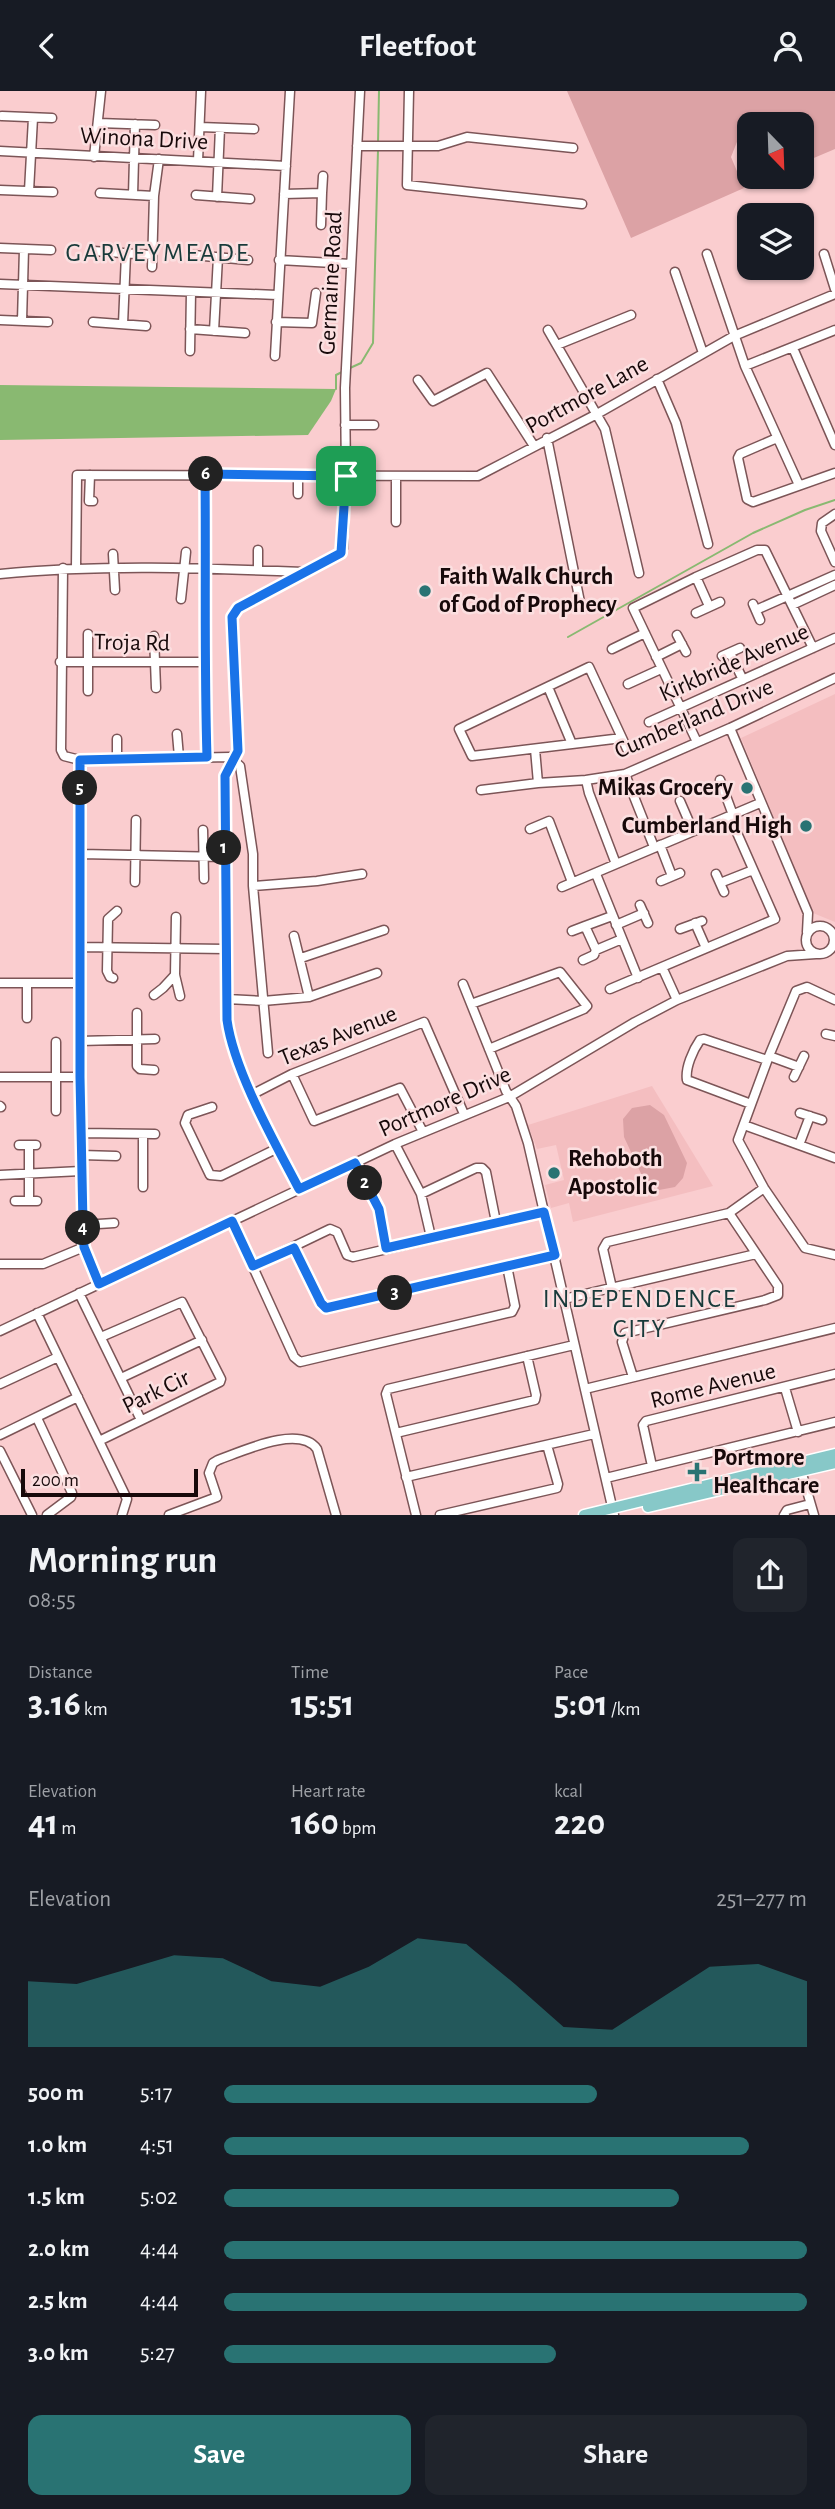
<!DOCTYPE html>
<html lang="en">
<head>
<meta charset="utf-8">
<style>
	body { margin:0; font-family:"Alegreya Sans",sans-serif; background:#20242c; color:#f1f3f6; height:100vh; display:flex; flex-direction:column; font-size:26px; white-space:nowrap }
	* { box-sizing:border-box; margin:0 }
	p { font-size:23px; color:#9ea1a6 }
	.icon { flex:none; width:38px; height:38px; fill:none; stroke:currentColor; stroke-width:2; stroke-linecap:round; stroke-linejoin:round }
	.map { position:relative; height:1424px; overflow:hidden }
	.side { display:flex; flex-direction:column; background:#171b24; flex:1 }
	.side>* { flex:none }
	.needle { width:46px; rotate:157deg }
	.fabs { position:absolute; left:737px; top:21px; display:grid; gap:14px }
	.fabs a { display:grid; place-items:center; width:77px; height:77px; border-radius:14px; background:#171b24; box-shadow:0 2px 5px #0004; font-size:35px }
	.scale { position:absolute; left:21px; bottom:18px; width:177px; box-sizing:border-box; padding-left:7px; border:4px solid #17090a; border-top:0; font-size:19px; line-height:24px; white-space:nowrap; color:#17090a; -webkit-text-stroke:5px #fbdfe0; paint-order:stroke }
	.pin { position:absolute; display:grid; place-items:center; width:60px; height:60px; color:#fff; margin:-30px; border-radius:14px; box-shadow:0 4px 10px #0006 }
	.km { position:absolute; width:35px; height:35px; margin:-18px; border-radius:50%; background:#222; color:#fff; font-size:19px; line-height:35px; text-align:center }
	.round { display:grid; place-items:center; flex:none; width:74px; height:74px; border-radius:14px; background:#20242c }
	.headline { display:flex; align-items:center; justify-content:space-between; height:119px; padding:0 28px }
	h1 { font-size:38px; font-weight:600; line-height:52px }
	.stats { display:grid; grid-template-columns:repeat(3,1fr); gap:10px; height:119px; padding:7px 28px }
	.stats div { display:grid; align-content:center }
	.stats b { font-size:35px; font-weight:600 }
	.stats small { font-size:19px; font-weight:400 }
	.stats p { font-size:19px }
	.chart { height:196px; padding:14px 28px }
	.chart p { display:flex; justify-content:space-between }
	.chart svg { width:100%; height:126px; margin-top:7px; fill:#297373; opacity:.7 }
	.button { display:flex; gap:14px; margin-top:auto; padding:14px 28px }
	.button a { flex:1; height:80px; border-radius:14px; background:#297373; color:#fff; font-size:28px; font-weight:600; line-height:80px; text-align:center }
	.button a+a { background:#20242c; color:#f1f3f6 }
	ul { padding:0 28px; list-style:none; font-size:23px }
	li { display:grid; grid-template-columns:112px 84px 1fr; align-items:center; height:52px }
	li i { height:18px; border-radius:9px; background:#297373 }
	header { display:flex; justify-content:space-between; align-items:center; height:91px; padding:0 28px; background:#171b24; font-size:32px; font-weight:600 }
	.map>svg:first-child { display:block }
</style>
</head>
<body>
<header><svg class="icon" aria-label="back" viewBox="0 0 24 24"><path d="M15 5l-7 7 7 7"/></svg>Fleetfoot<svg class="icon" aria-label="person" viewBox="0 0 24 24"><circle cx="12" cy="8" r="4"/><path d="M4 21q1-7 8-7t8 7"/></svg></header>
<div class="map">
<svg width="835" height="1424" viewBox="0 0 835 1424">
	<rect width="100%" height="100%" fill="#facdcf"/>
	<path fill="#f4bec0" d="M835 603V831L813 822 741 647Z
		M652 995 713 1095 573 1131 569 1112 551 1117 545 1094 564 1089 556 1054 537 1058 528 1034Z"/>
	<path fill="#dca2a5" d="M567 0H835V58L802 72V33H753L748 23 731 66 744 97 631 147Z
		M650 1014 664 1024 687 1072 683 1087 675 1096 659 1099 644 1089 624 1046 623 1028 632 1017Z"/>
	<path fill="#89b971" d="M0 294 336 298 331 310 308 344 0 349Z"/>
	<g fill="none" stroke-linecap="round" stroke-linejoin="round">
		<path stroke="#89b971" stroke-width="2" d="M378 53 379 0
			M350 277 361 272 373 252 378 59
			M336 298V284L342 281
			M568 546 753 442 805 419 835 409"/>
		<g stroke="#7c5557" stroke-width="11">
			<path id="minor" d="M409 0 407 94 582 113
				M2 25 52 27
				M99 32 155 34
				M200 36 254 38
				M357 55H438L467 46 573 57
				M0 60 286 75
				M94 66 101 0
				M198 70 201 0
				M0 99 53 101
				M29 100 33 27
				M100 102 154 105
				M322 102 323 85
				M284 103 322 102 321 134
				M133 104 135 33
				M196 104 250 108
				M217 106 220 37
				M0 157 51 159
				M93 160 152 164
				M707 163 745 275 799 394
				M824 163 835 198
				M193 164 248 169
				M279 169 351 173
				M152 176 154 105 159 68
				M675 181 703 262
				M0 193 277 204
				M0 229 48 231
				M22 230 24 158
				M93 231 146 235
				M276 231 312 232 316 202
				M123 233 126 163
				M190 238 245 242
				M548 239 605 338 639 482
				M214 240 218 166
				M557 254 631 224
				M793 257 835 354
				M190 260 191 201
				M275 265 290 0
				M745 275 835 239
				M657 288 676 332 708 453
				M418 289 433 310 487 282 534 355
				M345 334H374
				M547 347 580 511
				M777 347 740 363 738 367 747 408 753 411 835 382
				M205 383C206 477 204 571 207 666
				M90 384 89 410H93
				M396 385V431
				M298 403V384
				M835 423 822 432 821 440 835 471
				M113 463 115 499
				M63 477 61 659 64 665 80 669 230 666 240 675 253 763V795L268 962
				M76 477 77 384 478 385 597 323 734 245 835 203
				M258 479V459
				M0 483C101 473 202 477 303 481
				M696 486 709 515
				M181 508 186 461
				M753 513 760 529
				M792 514 835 494
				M756 519 835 484
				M696 522 720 511
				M88 543V600
				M677 544 686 561
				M154 545 156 597
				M612 558 645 542
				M730 562 743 589
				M722 565 740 557
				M656 566 682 553
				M60 571H204
				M628 593 661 578
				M548 596 572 653
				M649 631 835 547
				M730 637 808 822 807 841
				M177 643 179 666
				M622 647 472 665 459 638 589 576 622 647 627 658
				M117 648V667
				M697 651 633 517 696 486 757 459H765L813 557
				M535 658 538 692
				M80 669V986L84 1156 99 1193
				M625 683 654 756
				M586 689 589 702 616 773
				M720 689 733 724
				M481 699 538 692 586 689 625 683 730 637 835 587
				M680 710 693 740
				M530 738 549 730 572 791
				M203 739 204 788
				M660 754 672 785
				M81 763 224 766
				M596 783 638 887
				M716 783 724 801
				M661 790 680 782
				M135 791 136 729
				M720 792 753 779
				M253 795 317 790 362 783
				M562 796 760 712
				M640 814 648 832
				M612 825 585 835 596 859 622 848
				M176 826 175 884 180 905
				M695 832 706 857
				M616 834 644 822
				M806 849a14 14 0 1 1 28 0a14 14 0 1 1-28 0Z
				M680 838 702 830
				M572 840 585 835
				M294 845 309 906
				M80 856 226 858
				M301 867 384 839
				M583 869 594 864 596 859
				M662 876 677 909
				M113 887 110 886 107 880 108 828 117 820
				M0 892H80
				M463 893 506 1000 516 1015 528 1052 614 1424
				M610 898 775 828 730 726
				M154 904 163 897 175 884
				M227 908 263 910 309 906 377 882
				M835 909 807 896 796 900 769 965 738 1049 764 1097 805 1157 835 1164
				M471 913 560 881 587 915 584 918 489 958
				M137 922V975L140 978 154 979
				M27 927V892
				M826 943 835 945
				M80 950 155 948
				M56 951V1020
				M769 965 799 976
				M292 983 314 1030 400 997 423 1041
				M0 986H80
				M794 986 804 965
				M253 1003 292 983 424 931 464 1023
				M751 1013 687 989C685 977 693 959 700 949L704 948 767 969
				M0 1015 1 1016
				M212 1016 188 1024 185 1032 210 1084 221 1085 278 1057
				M800 1022 822 1029
				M744 1034 835 1067
				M82 1042 155 1043
				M395 1053 421 1103 431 1146
				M19 1054H36
				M799 1054 810 1025
				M81 1064 116 1065
				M355 1072 379 1118 386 1157
				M0 1084 81 1080
				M143 1096V1043
				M299 1098C276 1052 234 980 227 929L225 685 238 660 232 526 238 517 341 462 343 457 346 385 345 297 360 0
				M421 1103 476 1077H482L486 1081 496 1131
				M15 1110H37
				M29 1110V1054
				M232 1130 294 1266 300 1271 512 1221 515 1215 507 1175
				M83 1134 114 1132
				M294 1157 322 1214 329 1217 555 1164
				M0 1173H43L84 1156
				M253 1175 330 1138 337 1141 347 1164 353 1166 544 1121
				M612 1197 603 1158 607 1151 729 1122 764 1097
				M79 1202 141 1329
				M564 1208 756 1163
				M37 1222 127 1408 122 1424
				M0 1240 395 1053 509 1006 635 931 677 909 787 865 816 863
				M633 1286 622 1251 625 1242 765 1209 778 1204V1195L729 1122
				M121 1287 202 1249
				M0 1293 58 1266
				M785 1297 798 1341
				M585 1298 835 1237
				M37 1327 72 1402 71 1406 47 1424
				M396 1342 535 1309 536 1304 527 1265
				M0 1344 78 1306
				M99 1350 220 1291 221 1288 182 1211 101 1246
				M0 1360 32 1424
				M652 1375 643 1334 646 1330 835 1283
				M800 1376 814 1424
				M406 1386 594 1343
				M606 1387 835 1331
				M169 1424 217 1406 209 1382 213 1372 218 1369C241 1361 299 1333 317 1358L336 1424
				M416 1424 386 1303 388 1298 574 1254
				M440 1424 557 1397 558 1393 547 1354
				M784 1424 787 1419 810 1413"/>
		</g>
		<g stroke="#fff" stroke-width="13">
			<path id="major" d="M648 1416 835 1372
				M584 1424 835 1363"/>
		</g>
		<use href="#minor" stroke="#fff" stroke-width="8"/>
		<use href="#major" stroke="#87c8c8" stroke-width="10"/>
	</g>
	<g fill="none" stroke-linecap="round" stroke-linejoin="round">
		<g stroke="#fff" stroke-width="14">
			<path id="route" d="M205 383 346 385 341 462 238 517 232 526 238 660 225 685 227 929C234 980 275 1052 299 1098L355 1072 379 1118 386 1157 544 1121 555 1164 326 1217 321 1212 294 1157 253 1175 232 1130 99 1193 84 1156 83 1133 80 986V669L207 666C204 571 206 477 205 383Z"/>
		</g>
		<use href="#route" stroke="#1a73e8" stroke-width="9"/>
	</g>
	<g fill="#297373" stroke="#fbdfe0" stroke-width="2.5">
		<circle cx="425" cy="500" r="7"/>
		<circle cx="747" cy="697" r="7"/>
		<circle cx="806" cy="735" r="7"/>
		<circle cx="554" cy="1082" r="7"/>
		<path d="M693.5 1370.5h7v7h7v7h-7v7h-7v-7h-7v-7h7z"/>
	</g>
	<g text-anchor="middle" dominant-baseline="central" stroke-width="5" stroke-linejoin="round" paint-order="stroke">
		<g font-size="24" fill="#17090a" stroke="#fbdfe0">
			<text transform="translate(144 48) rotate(3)">Winona Drive</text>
			<text transform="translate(331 192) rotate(-87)">Germaine Road</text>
			<text transform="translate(587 304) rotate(-29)">Portmore Lane</text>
			<text transform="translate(132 552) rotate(1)">Troja Rd</text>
			<text transform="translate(734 572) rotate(-24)">Kirkbride Avenue</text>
			<text transform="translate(694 628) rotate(-23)">Cumberland Drive</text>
			<text transform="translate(338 945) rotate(-22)">Texas Avenue</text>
			<text transform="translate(445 1011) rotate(-24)">Portmore Drive</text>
			<text transform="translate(713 1295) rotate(-14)">Rome Avenue</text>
			<text transform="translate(156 1301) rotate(-26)">Park Cir</text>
		</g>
		<g font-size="24" font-weight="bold" fill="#17090a" stroke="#fbdfe0" text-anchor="start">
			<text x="439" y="486">Faith Walk Church<tspan x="439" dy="28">of God of Prophecy</tspan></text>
			<text x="733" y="697" text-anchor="end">Mikas Grocery</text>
			<text x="792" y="735" text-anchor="end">Cumberland High</text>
			<text x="568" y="1068">Rehoboth<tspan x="568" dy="28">Apostolic</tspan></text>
			<text x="713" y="1367">Portmore<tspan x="713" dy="28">Healthcare</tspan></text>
		</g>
		<g font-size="26" letter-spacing="2" fill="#183a3a" stroke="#fbdfe0">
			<text x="158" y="162">GARVEYMEADE</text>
			<text x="640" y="1208">INDEPENDENCE<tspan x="640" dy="30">CITY</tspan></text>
		</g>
	</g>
</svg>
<div class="fabs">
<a><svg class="needle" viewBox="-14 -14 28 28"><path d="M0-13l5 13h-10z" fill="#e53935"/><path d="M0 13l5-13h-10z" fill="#9ea1a6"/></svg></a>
<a><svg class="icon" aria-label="layers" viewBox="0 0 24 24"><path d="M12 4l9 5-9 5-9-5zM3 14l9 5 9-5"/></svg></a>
</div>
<div class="scale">200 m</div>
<div class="pin" style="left:346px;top:385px;background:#1e9e55"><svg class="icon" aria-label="arrive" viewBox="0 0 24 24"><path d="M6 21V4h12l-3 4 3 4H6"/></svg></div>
<b class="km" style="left:224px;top:757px">1</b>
<b class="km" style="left:365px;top:1092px">2</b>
<b class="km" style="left:395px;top:1202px">3</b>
<b class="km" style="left:83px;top:1137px">4</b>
<b class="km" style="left:80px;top:697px">5</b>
<b class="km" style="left:206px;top:383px">6</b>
</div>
<section class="side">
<div class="headline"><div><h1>Morning run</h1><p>08:55</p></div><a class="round"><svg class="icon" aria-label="share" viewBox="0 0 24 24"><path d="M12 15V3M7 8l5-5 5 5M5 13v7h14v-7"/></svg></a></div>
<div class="stats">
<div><p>Distance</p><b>3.16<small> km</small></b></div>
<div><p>Time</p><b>15:51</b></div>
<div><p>Pace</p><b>5:01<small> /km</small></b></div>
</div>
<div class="stats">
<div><p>Elevation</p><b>41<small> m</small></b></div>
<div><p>Heart rate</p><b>160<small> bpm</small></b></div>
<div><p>kcal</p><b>220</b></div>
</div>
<div class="chart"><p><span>Elevation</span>251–277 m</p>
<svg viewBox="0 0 160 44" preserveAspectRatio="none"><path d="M0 44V21L10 22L20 17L30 12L40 13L50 21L60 23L70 16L80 6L90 8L100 22L110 37L120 38L130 27L140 16L150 15L160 21V44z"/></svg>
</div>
<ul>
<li><b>500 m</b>5:17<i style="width:64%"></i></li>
<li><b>1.0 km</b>4:51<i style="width:90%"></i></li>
<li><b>1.5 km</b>5:02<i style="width:78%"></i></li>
<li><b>2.0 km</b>4:44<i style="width:100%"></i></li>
<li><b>2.5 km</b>4:44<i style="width:100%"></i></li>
<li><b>3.0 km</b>5:27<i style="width:57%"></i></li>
</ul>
<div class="button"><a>Save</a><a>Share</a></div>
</section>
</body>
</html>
